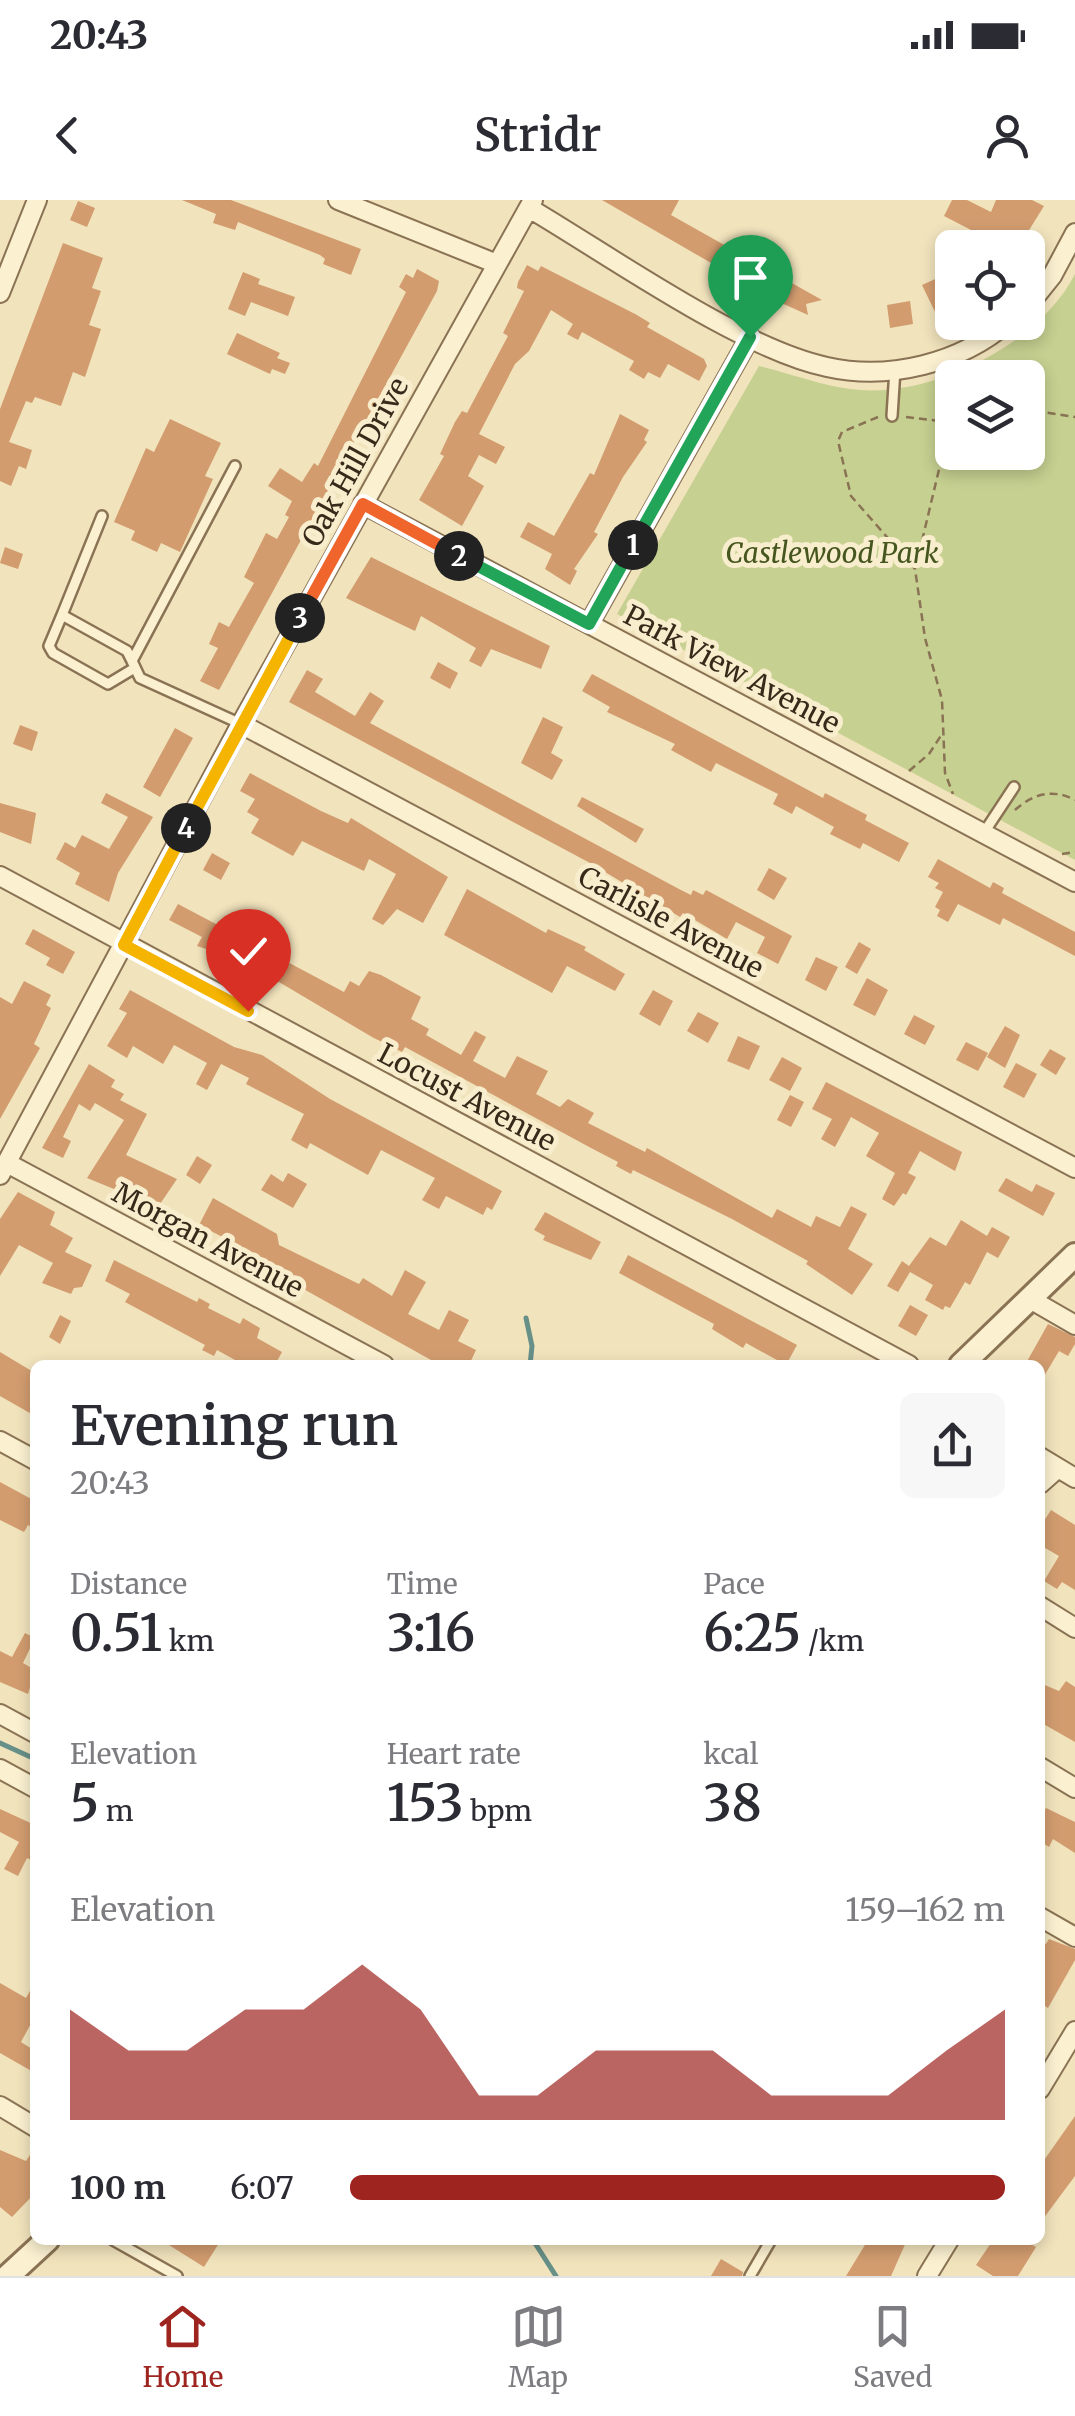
<!DOCTYPE html>
<html lang="en">
<head>
<meta charset="utf-8">
<style>
	body { margin:0; font-family:Merriweather,serif; background:#f7f7f7; color:#2b2b33; height:100vh; display:flex; flex-direction:column; font-size:38px; white-space:nowrap }
	* { box-sizing:border-box; margin:0 }
	p { font-size:32px; color:#7c7c81 }
	.icon { flex:none; width:55px; height:55px; fill:none; stroke:currentColor; stroke-width:2; stroke-linecap:round; stroke-linejoin:round }
	.map { position:relative; flex:1; overflow:hidden }
	.panel { position:absolute; left:30px; top:1160px; width:1015px; height:885px; display:flex; flex-direction:column; background:#fff; border-radius:15px; box-shadow:0 5px 15px #0003 }
	.panel>* { flex:none }
	.fabs { position:absolute; left:935px; top:30px; display:grid; gap:20px }
	.fabs a { display:grid; place-items:center; width:110px; height:110px; border-radius:15px; background:#fff; box-shadow:0 5px 15px #0003; font-size:50px }
	.pin { position:absolute; display:grid; place-items:center; width:85px; height:85px; color:#fff; margin:-102px -42px; border-radius:50% 50% 50% 0; rotate:-45deg; box-shadow:0 0 10px #0007 }
	.pin .icon { rotate:45deg }
	.km { position:absolute; width:50px; height:50px; margin:-25px; border-radius:50%; background:#222; color:#fff; font-size:28px; line-height:50px; text-align:center }
	.round { display:grid; place-items:center; flex:none; width:105px; height:105px; border-radius:15px; background:#f7f7f7 }
	.overview { display:flex; align-items:center; justify-content:space-between; height:170px; padding:0 40px }
	h1 { font-size:55px; font-weight:600; line-height:75px }
	.stats { display:grid; grid-template-columns:repeat(3,1fr); gap:15px; height:170px; padding:10px 40px }
	.stats div { display:grid; align-content:center }
	.stats b { font-size:50px; font-weight:600 }
	.stats small { font-size:28px; font-weight:400 }
	.stats p { font-size:28px }
	.chart { height:280px; padding:20px 40px }
	.chart p { display:flex; justify-content:space-between }
	.chart svg { width:100%; height:180px; margin-top:10px; fill:#9e2420; opacity:.7 }
	ul { padding:0 40px; list-style:none; font-size:32px }
	li { display:grid; grid-template-columns:160px 120px 1fr; align-items:center; height:75px }
	li i { height:25px; border-radius:12px; background:#9e2420 }
	.status { display:flex; justify-content:space-between; align-items:center; height:70px; padding:0 50px; background:#fff; direction:ltr }
	.status svg { height:28px; fill:currentColor }
	header { display:flex; justify-content:space-between; align-items:center; height:130px; padding:0 40px; background:#fff; font-size:45px; font-weight:600 }
	.dock { display:flex; justify-content:space-around; align-items:center; height:140px; border-top:2px solid #e1e1e2; background:#fff; font-size:28px; color:#7c7c81 }
	.dock a { display:grid; justify-items:center; gap:5px }
	.dock .active { color:#9e2420 }
	.map>svg:first-child { display:block }
</style>
</head>
<body>
<div class="status"><b>20:43</b><svg viewBox="0 0 49 12"><path d="M0 12V9h3v3zM5 12V6h3v6zM10 12V3h3v9zM15 12V0h3v12zM26 1h20v11H26zM47 4h2v5h-2z"/></svg></div>
<header><svg class="icon" aria-label="back" viewBox="0 0 24 24"><path d="M15 5l-7 7 7 7"/></svg>Stridr<svg class="icon" aria-label="person" viewBox="0 0 24 24"><circle cx="12" cy="8" r="4"/><path d="M4 21q1-7 8-7t8 7"/></svg></header>
<div class="map">
<svg width="1075" height="2076" viewBox="0 0 1075 2076">
	<rect width="100%" height="100%" fill="#f1e3bc"/>
	<path fill="#c6d090" fill-rule="evenodd" d="M1075 74V660L617 414 759 166C789 173 820 185 850 189 929 200 1039 145 1075 74ZM952 178H1028V252H952Z"/>
	<g fill="none" stroke-linecap="round" stroke-linejoin="round">
		<path stroke="#679088" stroke-width="5" d="M526 1118 532 1146 530 1165
			M0 1543 35 1559
			M533 2040 556 2076"/>
	</g>
	<path fill="#d29c6f" d="M182 0H231L361 49 351 75 323 64 325 59 320 55 238 22 235 30 213 23 216 14Z
		M602 0H679L671 15 822 100 806 104 808 115 777 101Z
		M952 0H967L991 12 996 0H1032L1044 6 1018 48H994L984 40 978 48H960L973 31 944 16Z
		M78 1 95 8 87 27 70 20Z
		M63 43 103 58 92 88 101 91 89 125 101 129 85 177 73 172 61 206 35 197 32 203 26 201 9 242 32 250 26 269 19 266 11 286 0 281V209Z
		M527 65 538 71 541 66 637 115 650 123 647 127 704 159 707 166 699 181 668 164 660 178 648 172 644 179 629 170 634 161 582 132 578 140 567 134 573 124 551 110 529 151 515 164 479 234 505 247 496 264 479 255 468 276 484 286 462 326 419 300 444 256 440 254 455 222 462 211 467 213 508 136 503 133 524 91 517 88 518 82Z
		M417 69 439 81 437 91 219 490 200 481 218 448 209 444 219 422 229 427 254 383 244 377 266 333 277 339 289 317 285 315 292 301 268 286 280 268 302 282 314 263 318 266 406 92 399 87 406 74 413 78Z
		M243 72 260 79 258 84 295 97 288 116 251 102 245 116 228 109Z
		M944 75 952 108 937 116 922 85Z
		M910 101 913 124 890 128 887 105Z
		M237 133 280 153 277 158 290 163 285 174 272 169 270 174 227 154Z
		M620 214 649 230 644 240 647 242 623 277 594 332 598 334 574 369 577 371 570 385 545 369 552 354 520 337 528 322 554 336 590 273 594 275Z
		M170 219 221 243 205 276 213 279 180 352 161 343 157 352 131 340 135 331 114 322 146 248 154 252Z
		M5 347 23 354 18 369 0 363Z
		M371 357 550 446 541 469 491 449 481 467 469 461 476 448 421 416 415 431 346 398Z
		M438 462 458 473 450 489 430 478Z
		M307 470 323 479 315 492 355 516 370 492 384 501 370 523 679 689 691 695 693 690 703 695 706 690 792 736 778 764 757 753 765 737 736 722 727 739 683 713 680 717 590 663 289 502Z
		M592 474 823 598 825 593 867 615 865 620 909 643 899 662 863 643 860 649 830 634 834 627 796 606 792 614 773 604 778 594 716 563 711 572 671 550 675 544 607 512 610 507 582 491Z
		M543 517 563 527 551 553 563 560 552 580 521 563Z
		M20 525 38 532 32 551 13 544Z
		M175 528 193 538 160 597 143 587Z
		M250 573 321 611 348 623 351 618 448 677 423 723 397 709 383 725 372 719 396 674 369 659 364 671 302 641 293 656 251 633 259 619 247 612 255 599 240 591Z
		M106 593 153 617 118 673 109 702 75 684 80 673 56 659 65 642 75 648 82 635 109 649 128 617 101 603Z
		M582 597 644 629 636 643 577 606Z
		M0 603 36 613 31 644 0 632Z
		M212 653 230 663 221 680 203 670Z
		M938 659 990 688 993 682 1004 688 1002 693 1075 732V756L1003 718 1000 725 958 704 948 722 937 716 940 710 935 707 943 692 935 688 939 683 928 677Z
		M769 668 787 678 774 700 757 690Z
		M467 689 546 733 548 729 586 747 584 750 625 774 615 791 567 766 552 793 444 735Z
		M178 704 344 792 350 781 359 786 369 771 381 775 421 797 411 819 429 829 426 835 461 855 475 831 486 837 473 861 505 878 517 856 548 871 536 894 560 907 568 899 594 913 588 923 645 952 647 948 772 1018 777 1009 811 1027 816 1016 840 1027 851 1006 867 1014 848 1049 873 1064 852 1095 806 1064 808 1061 732 1019 633 970 631 974 616 966 618 962 591 948 405 847 402 852 372 837 245 762 197 746 202 737 169 720Z
		M33 729 75 752 63 774 46 765 50 758 25 744Z
		M859 742 871 749 857 774 845 767Z
		M816 757 838 767 826 791 805 780Z
		M867 778 888 790 875 816 853 805Z
		M24 781 51 795 46 805 51 808 34 844 40 848 0 919V797L12 804Z
		M130 790 234 847 262 855 330 899 502 991 492 1010 487 1007 483 1015 446 996 439 1009 422 1000 435 978 381 950 368 975 310 943 307 949 291 940 304 914 246 884 249 878 221 864 207 890 196 884 207 863 174 845 163 864 133 846 127 858 107 846 127 813 119 809Z
		M653 790 673 801 660 826 639 814Z
		M698 812 719 823 708 843 687 831Z
		M914 815 935 826 925 845 904 834Z
		M1005 826 1020 835 1005 868 987 857Z
		M738 836 760 846 749 870 727 861Z
		M966 842 988 853 978 871 956 860Z
		M1050 849 1066 858 1056 875 1040 865Z
		M782 857 802 868 790 891 769 880Z
		M1016 863 1037 874 1024 898 1003 887Z
		M89 864 115 880 111 887 124 894 120 900 147 914 126 955 177 979 158 1007 87 978 124 920 95 903 90 911 79 904 63 937 71 941 63 958 42 948Z
		M826 882 962 952 955 971 920 951 908 973 916 977 906 995 903 993 894 1006 882 999 895 973 866 956 879 933 851 917 835 947 821 939 832 919 812 909Z
		M790 895 804 902 791 927 777 920Z
		M197 956 212 965 200 984 186 975Z
		M288 973 307 984 293 1008 261 990 271 974 283 982Z
		M1006 978 1032 992 1036 984 1055 993 1043 1016 998 991Z
		M18 992 55 1012 50 1025 73 1038 65 1052 92 1065 82 1087 74 1088 71 1094 42 1083 53 1063 19 1045 0 1076V1019Z
		M213 998 277 1034 279 1045 359 1084 363 1078 392 1096 405 1070 426 1082 408 1114 439 1130 449 1110 469 1120 458 1141 476 1150 469 1165H440L255 1062 252 1052 199 1025Z
		M545 1012 601 1042 591 1060 543 1040 545 1036 534 1030Z
		M961 1020 987 1036 992 1027 1010 1037 998 1058 987 1052 970 1085 965 1082 950 1108 945 1106 943 1110 925 1100 933 1085 910 1072 898 1092 887 1086 902 1061 909 1066 930 1037 946 1046Z
		M628 1055 797 1145 786 1165 746 1143 743 1148 712 1129 714 1124 619 1073Z
		M114 1060 197 1102 199 1098 210 1104 208 1108 240 1124 243 1118 260 1128 257 1138 282 1152 275 1165H244L217 1150 214 1156 202 1150 205 1145 125 1102 130 1094 105 1081Z
		M910 1105 928 1115 916 1136 898 1126Z
		M60 1115 71 1121 60 1144 49 1137Z
		M1048 1124 1075 1137V1144L1068 1156 1059 1151 1040 1183V1165H1025Z
		M0 1152 35 1173V1216L0 1196Z
		M0 1282 35 1301V1329L28 1325 24 1332 0 1320Z
		M1051 1310 1075 1325V1390L1062 1382 1057 1389 1044 1381 1059 1356 1040 1345V1327Z
		M25 1433 35 1438 23 1463 35 1470 28 1494 0 1482V1451L12 1457Z
		M1066 1481 1075 1487V1542L1040 1522V1483L1059 1491Z
		M1046 1608 1075 1622V1653L1053 1639 1049 1647 1040 1641V1619Z
		M0 1609 35 1625V1662L27 1658 18 1676 4 1669 19 1642 0 1632Z
		M1049 1739 1075 1749V1760L1048 1808 1045 1806 1040 1813V1740L1046 1744Z
		M35 1782V1816L21 1842 35 1851V1873L0 1853V1783L26 1798Z
		M1075 1916V1976L1040 2023V1966Z
		M35 1947V1993L12 2017 0 2007V1950L26 1961Z
		M161 2040H221L204 2067Z
		M868 2040H907L891 2076H846Z
		M993 2040H1024L1036 2047 1018 2076H993L976 2065Z
		M721 2059 743 2072 742 2076H711Z"/>
	<g fill="none" stroke-linecap="round" stroke-linejoin="round">
		<g stroke="#8a7354" stroke-width="14">
			<path id="service" d="M892 216 895 169
				M235 266 132 461 140 478 241 524
				M62 415 102 316
				M132 461 127 451 62 415 49 446 53 453 108 484 133 469
				M983 634 1014 587
				M113 2040 177 2076
				M750 2076 771 2040"/>
		</g>
		<g stroke="#8a7354" stroke-width="22">
			<path id="minor" d="M338 0 497 64
				M529 8C609 55 741 149 827 167 889 181 961 163 1008 122
				M0 93 37 0
				M1028 106 1052 76 1075 33
				M363 304 1075 682
				M589 424 750 137
				M241 524 1075 968
				M0 676 909 1165
				M7 963 384 1165
				M0 975 241 524 533 0
				M1030 1099 1075 1125
				M0 1241 35 1260
				M1040 1257 1075 1278
				M1040 1284 1058 1268
				M1040 1406 1075 1428
				M0 1514 35 1533
				M1040 1567 1075 1588
				M0 1569 35 1588
				M1040 1717 1075 1737
				M1040 1889 1075 1831
				M0 1906 35 1927
				M927 2076 949 2040"/>
		</g>
		<g stroke="#8a7354" stroke-width="28">
			<path id="tertiary" d="M961 1165 1075 1055
				M8 2076 47 2040"/>
		</g>
		<path stroke="#8a7354" stroke-width="2.5" stroke-dasharray="8 5" stroke-linecap="butt" d="M942 178 951 213
			M878 217 842 232 838 241 851 296 915 369 925 438 942 500 945 573 953 594
			M906 217 948 222
			M1028 219H1034L1036 211 1075 217
			M916 366 952 215
			M909 571 929 554 942 534
			M1015 610C1033 594 1052 588 1075 600
			M1062 654 1075 652"/>
		<use href="#service" stroke="#fbf0d0" stroke-width="9"/>
		<use href="#minor" stroke="#fbf0d0" stroke-width="18"/>
		<use href="#tertiary" stroke="#fbf0d0" stroke-width="22"/>
	</g>
	<g fill="none" stroke-linecap="round" stroke-linejoin="round">
		<g stroke="#fff" stroke-width="20">
			<path id="split-1" d="M633 345 750 137"/>
		</g>
		<g stroke="#fff" stroke-width="20">
			<path id="split-2" d="M459 356 589 424 633 345"/>
		</g>
		<g stroke="#fff" stroke-width="20">
			<path id="split-3" d="M300 418 363 304 459 356"/>
		</g>
		<g stroke="#fff" stroke-width="20">
			<path id="split-4" d="M186 628 300 418"/>
		</g>
		<g stroke="#fff" stroke-width="20">
			<path id="split-5" d="M186 628 124 745 248 811"/>
		</g>
		<use href="#split-1" stroke="#22a559" stroke-width="12"/>
		<use href="#split-2" stroke="#22a559" stroke-width="12"/>
		<use href="#split-3" stroke="#f0652b" stroke-width="12"/>
		<use href="#split-4" stroke="#f5b400" stroke-width="12"/>
		<use href="#split-5" stroke="#f5b400" stroke-width="12"/>
	</g>
	<g text-anchor="middle" dominant-baseline="central" stroke-width="10" stroke-linejoin="round" paint-order="stroke">
		<g font-size="28" fill="#382a1b" stroke="#f8edcc">
			<text transform="translate(355 262) rotate(-61)">Oak Hill Drive</text>
			<text transform="translate(732 469) rotate(28)">Park View Avenue</text>
			<text transform="translate(671 722) rotate(28)">Carlisle Avenue</text>
			<text transform="translate(467 897) rotate(28)">Locust Avenue</text>
			<text transform="translate(208 1040) rotate(28)">Morgan Avenue</text>
		</g>
		<g font-size="28" font-style="italic" fill="#46561f" stroke="#f8edcc">
			<text x="832" y="353">Castlewood Park</text>
		</g>
	</g>
</svg>
<div class="fabs">
<a><svg class="icon" aria-label="locate" viewBox="0 0 24 24"><circle cx="12" cy="12" r="6"/><path d="M12 2v4M12 18v4M2 12h4M18 12h4"/></svg></a>
<a><svg class="icon" aria-label="layers" viewBox="0 0 24 24"><path d="M12 4l9 5-9 5-9-5zM3 14l9 5 9-5"/></svg></a>
</div>
<div class="pin" style="left:750px;top:137px;background:#1e9e55"><svg class="icon" aria-label="arrive" viewBox="0 0 24 24"><path d="M6 21V4h12l-3 4 3 4H6"/></svg></div>
<div class="pin" style="left:248px;top:811px;background:#d93025"><svg class="icon" aria-label="check" viewBox="0 0 24 24"><path d="M5 12l5 5 9-10"/></svg></div>
<b class="km" style="left:633px;top:345px">1</b>
<b class="km" style="left:459px;top:356px">2</b>
<b class="km" style="left:300px;top:418px">3</b>
<b class="km" style="left:186px;top:628px">4</b>
<section class="panel">
<div class="overview"><div><h1>Evening run</h1><p>20:43</p></div><a class="round"><svg class="icon" aria-label="share" viewBox="0 0 24 24"><path d="M12 15V3M7 8l5-5 5 5M5 13v7h14v-7"/></svg></a></div>
<div class="stats">
<div><p>Distance</p><b>0.51<small> km</small></b></div>
<div><p>Time</p><b>3:16</b></div>
<div><p>Pace</p><b>6:25<small> /km</small></b></div>
</div>
<div class="stats">
<div><p>Elevation</p><b>5<small> m</small></b></div>
<div><p>Heart rate</p><b>153<small> bpm</small></b></div>
<div><p>kcal</p><b>38</b></div>
</div>
<div class="chart"><p><span>Elevation</span>159–162 m</p>
<svg viewBox="0 0 160 44" preserveAspectRatio="none"><path d="M0 44V17L10 27L20 27L30 17L40 17L50 6L60 17L70 38L80 38L90 27L100 27L110 27L120 38L130 38L140 38L150 27L160 17V44z"/></svg>
</div>
<ul>
<li><b>100 m</b>6:07<i style="width:100%"></i></li>
</ul>
</section>
</div>
<nav class="dock">
<a class="active"><svg class="icon" aria-label="home" viewBox="0 0 24 24"><path d="M3 11l9-7 9 7M6 9v11h12V9"/></svg>Home</a>
<a><svg class="icon" aria-label="map" viewBox="0 0 24 24"><path d="M3 6l6-2 6 2 6-2v14l-6 2-6-2-6 2zM9 4v14M15 6v14"/></svg>Map</a>
<a><svg class="icon" aria-label="saved" viewBox="0 0 24 24"><path d="M7 4h10v16l-5-4-5 4z"/></svg>Saved</a>
</nav>
</body>
</html>
